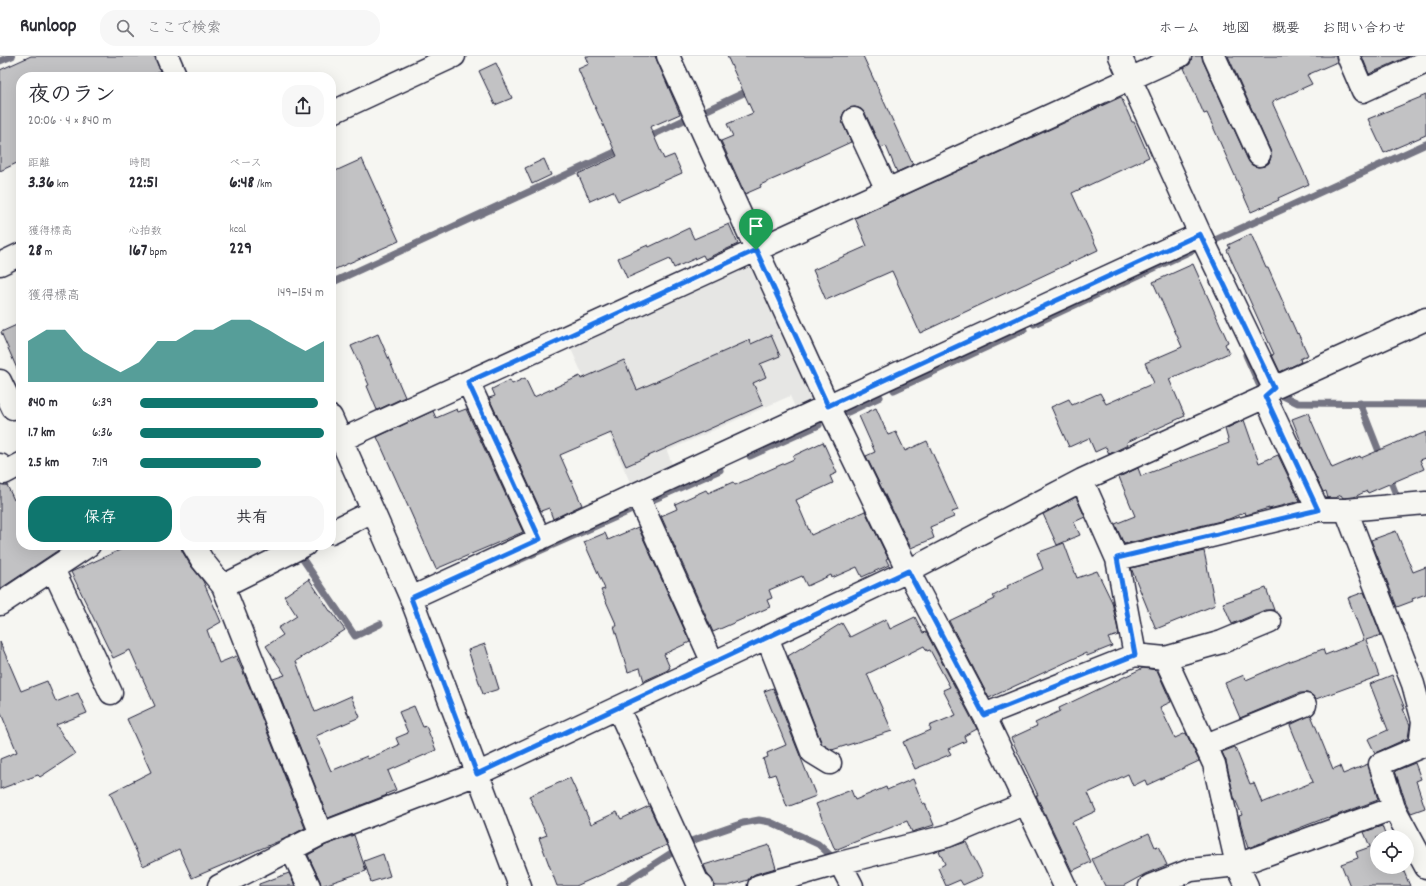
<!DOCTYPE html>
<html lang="ja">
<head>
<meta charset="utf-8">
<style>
	body { margin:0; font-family:Dekko,"Klee One",sans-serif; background:#f7f7f7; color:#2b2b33; height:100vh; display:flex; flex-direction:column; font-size:15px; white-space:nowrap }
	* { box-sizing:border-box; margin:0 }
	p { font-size:13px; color:#7c7c81 }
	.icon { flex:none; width:22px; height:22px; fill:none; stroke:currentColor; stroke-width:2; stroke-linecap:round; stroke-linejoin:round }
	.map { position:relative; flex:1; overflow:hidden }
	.side { position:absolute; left:16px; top:16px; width:320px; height:478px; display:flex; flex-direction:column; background:#fff; border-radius:16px; box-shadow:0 4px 16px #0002 }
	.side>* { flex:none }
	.controls { position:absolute; left:1370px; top:774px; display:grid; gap:8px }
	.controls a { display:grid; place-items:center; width:44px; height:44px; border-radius:50%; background:#fff; box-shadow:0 4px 16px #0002; font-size:20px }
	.pin { position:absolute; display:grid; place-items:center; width:34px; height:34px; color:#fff; margin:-41px -17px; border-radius:50% 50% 50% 0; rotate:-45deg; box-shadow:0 0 4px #0007 }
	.pin .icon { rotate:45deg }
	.round { display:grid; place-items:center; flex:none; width:42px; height:42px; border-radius:16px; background:#f7f7f7 }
	.overview { display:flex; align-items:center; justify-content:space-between; height:68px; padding:0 12px }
	h1 { font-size:22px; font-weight:700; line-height:30px }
	.metrics { display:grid; grid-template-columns:repeat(3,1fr); gap:6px; height:68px; padding:4px 12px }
	.metrics div { display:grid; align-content:center }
	.metrics b { font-size:17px; font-weight:700 }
	.metrics small { font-size:11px; font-weight:400 }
	.metrics p { font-size:11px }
	.chart { height:112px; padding:8px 12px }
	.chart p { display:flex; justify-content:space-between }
	.chart svg { width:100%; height:72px; margin-top:4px; fill:#0f766e; opacity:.7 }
	.action { display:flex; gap:8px; margin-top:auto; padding:8px 12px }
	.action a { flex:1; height:46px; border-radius:16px; background:#0f766e; color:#fff; font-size:16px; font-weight:700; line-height:46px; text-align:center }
	.action a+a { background:#f7f7f7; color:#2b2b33 }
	ul { padding:0 12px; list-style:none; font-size:13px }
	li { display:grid; grid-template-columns:64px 48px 1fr; align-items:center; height:30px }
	li i { height:10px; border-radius:5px; background:#0f766e }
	header { display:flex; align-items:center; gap:24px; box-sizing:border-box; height:56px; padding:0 20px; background:#fff; border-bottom:1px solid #e1e1e2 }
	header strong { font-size:19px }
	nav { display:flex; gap:22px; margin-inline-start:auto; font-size:14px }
	.search { width:280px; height:36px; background:#f7f7f7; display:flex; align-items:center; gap:10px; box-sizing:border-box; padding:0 14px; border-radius:16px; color:#7c7c81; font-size:15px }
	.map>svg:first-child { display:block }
</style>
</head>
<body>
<header>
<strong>Runloop</strong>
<div class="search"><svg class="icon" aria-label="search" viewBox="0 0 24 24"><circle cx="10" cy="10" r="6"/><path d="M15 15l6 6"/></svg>ここで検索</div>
<nav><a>ホーム</a><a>地図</a><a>概要</a><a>お問い合わせ</a></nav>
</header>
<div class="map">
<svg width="1426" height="830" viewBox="0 0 1426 830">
	<rect width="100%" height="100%" fill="#f6f6f2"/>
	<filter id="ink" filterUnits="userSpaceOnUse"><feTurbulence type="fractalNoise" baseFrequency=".025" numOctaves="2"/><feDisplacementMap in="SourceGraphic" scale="8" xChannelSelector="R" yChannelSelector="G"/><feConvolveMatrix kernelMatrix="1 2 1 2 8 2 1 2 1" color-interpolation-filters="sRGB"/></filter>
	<g filter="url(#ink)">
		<path fill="#e6e6e4" d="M740 208 756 211 814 340 807 353 798 358 790 340 667 395 674 413 633 433 568 286Z"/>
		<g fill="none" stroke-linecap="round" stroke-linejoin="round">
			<path stroke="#757583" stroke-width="7" d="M0 5 12 0
				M707 54 752 33
				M646 82 684 64
				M1213 185 1426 88
				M331 227 624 92
				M1034 268 1197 192
				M1246 299 1259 328
				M894 334 1024 274
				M1283 340 1298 347 1426 348
				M1360 347 1382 403
				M848 356 880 341
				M750 400 819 369
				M1388 418 1397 441H1402
				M650 445 720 414
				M302 502 355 580 380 568
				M510 508 634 453
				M688 786 743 767 759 764 770 766 818 788 829 798
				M620 830 676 794"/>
		</g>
		<path fill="#c2c2c4" stroke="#22223b" d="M31 0H155L160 15 146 21H21V105L0 115V14Z
			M586 0H655L680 58 650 71 664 103 674 99 682 117 618 145 613 135 590 145 578 118 617 100 578 13 589 8Z
			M727 0H863L913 109 897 116 886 90 881 92 865 57 861 53 855 51 849 52 844 56 842 62 843 68 851 86 805 107 806 109 760 129 761 131 745 138 721 85 733 80 727 68 753 57Z
			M1192 0H1202L1203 5 1248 104 1252 109 1258 111 1264 110 1269 107 1271 101 1270 94 1228 0H1336L1337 6 1307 19 1312 28 1272 46 1309 128 1278 142 1279 144 1251 156 1207 57 1204 58 1184 12 1190 8Z
			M1362 0H1409L1369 18Z
			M496 7 512 42 495 49 479 15Z
			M1426 39V79L1384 97 1368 63Z
			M1121 41 1132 66H1134L1149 101 1072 137 1098 194 920 277 892 215 826 244 813 214 867 190 855 162Z
			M362 103 399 185 331 215V117Z
			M544 103 551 119 532 128 525 112Z
			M729 168 738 188 705 203 703 199 674 212 670 203 627 222 618 202 648 189 649 191 689 172 694 183Z
			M1251 178 1266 212H1268L1297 278 1298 277 1308 299 1300 303 1301 306 1280 316 1272 299 1274 298 1227 194 1230 192 1228 189Z
			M1193 208 1228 286 1225 288 1229 297 1169 323 1185 360 1127 386 1128 389 1109 398 1106 391 1095 396 1089 382 1069 391 1051 351 1069 343 1072 349 1100 337 1106 348 1154 327 1145 307 1182 291 1153 226Z
			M21 267V322L1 276Z
			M378 278 405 341 377 354 367 330 369 329 351 290Z
			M771 279 780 300 760 308 766 321 753 327 763 349 626 410 611 377 560 399 582 449 553 463 549 452 541 455 489 342 495 340 492 333 510 324 512 328 525 322 534 341 580 320 581 323 624 304 637 334 750 284 751 288Z
			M876 352 888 379 896 376 905 395 927 385 958 454 952 456 954 461 930 471 934 482 911 492 866 400 875 396 859 360Z
			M457 353 458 356 466 353 523 476 436 513 377 381 433 355 436 362Z
			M1308 357 1332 412 1360 400 1361 402 1410 381 1411 382 1426 376V402L1420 404 1424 413 1368 437 1367 435 1354 441 1343 442 1341 439 1335 442H1328L1326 435 1323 436 1301 389 1302 388 1292 363Z
			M1244 364 1259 407 1278 399 1300 445 1269 453V452L1246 459 1245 456 1229 463 1124 488 1115 468 1135 460 1119 421 1138 412 1141 420 1229 387 1225 373Z
			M823 386 837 417 830 420 833 427 796 444 811 479 865 455 888 502 886 503 889 509 862 521 857 511 832 522 831 519 807 530 802 520 769 534 772 542 767 544 770 551 713 576 661 460 677 453 675 448 706 434 708 437 733 426 735 429 794 403 793 400Z
			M0 428 7 429 14 444 21 440V489H66L0 533Z
			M1076 441 1085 461 1074 466 1080 479 1057 489 1043 458Z
			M638 471 690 586 664 598 670 612 668 613V614L644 625 640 612 628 616 614 570H617L601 534 605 533 584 486 605 477 608 484Z
			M1396 475 1413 516 1426 511V538L1412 543 1413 545 1397 551 1371 484Z
			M1064 487 1077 522 1097 515 1112 546 1119 579 1108 582 1112 590 1087 600 1086 597 989 642 949 565 995 543 993 540 1008 532 1007 530 1043 513 1037 497Z
			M131 489H181L182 495 191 510 203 525 221 566 207 574 219 607 236 600 250 632 305 772 284 783 192 822 179 793 143 810 110 737 151 716 127 663 155 650 130 594 113 602 71 516Z
			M1204 495 1215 549 1156 573 1131 512Z
			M309 523 330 555H331L345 574 296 605 315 656 351 640 360 661 316 680 331 715 367 700 368 703 399 689 396 682 408 677 399 656 414 650 423 671 426 670 436 694 388 715 396 734 386 738 387 739 328 762 273 623 285 619 266 590 283 579 278 572 297 560 284 540Z
			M1266 532 1274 554H1265L1232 568 1223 547Z
			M1364 536 1381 579 1366 584 1379 620 1316 643 1312 639 1307 637H1300L1240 662 1225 627 1244 619 1246 624 1290 605 1323 593 1325 599 1364 584 1348 542Z
			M915 561 923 577 926 576 977 673 964 680 966 685 948 693 951 698 915 713 903 686 931 674 929 670 956 659 943 634 950 631 930 594 927 595 924 590 867 618 892 675 832 694 822 688 788 600 842 567 850 581 886 563 890 573Z
			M0 586 21 635 47 625 56 646 78 637 87 657 56 669 75 698 40 721 38 719 0 733V703L17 696 0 655Z
			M485 588 499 633 483 638 468 594Z
			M1143 612 1157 614 1171 646 1160 651 1175 682 1186 677 1199 705 1147 729 1145 724 1133 730 1128 718 1088 737 1096 755 1072 766 1091 806 1072 815 1036 739H1038L1011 682 1037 670 1035 667 1060 655 1059 652Z
			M1392 619 1405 653H1403L1410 669 1408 682 1375 697 1368 683 1388 674 1370 628Z
			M773 632 816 740 787 751 775 718 769 720 763 703 768 701 767 697 786 689 764 635Z
			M1311 659 1333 713 1340 710 1343 718 1368 708 1378 744 1329 762 1328 761 1248 792 1243 777 1239 760 1242 759 1234 741 1226 705 1222 696 1235 691 1250 728 1254 727 1262 747 1313 726 1290 669Z
			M1415 707 1421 723 1416 725 1425 752 1411 757 1406 747 1395 715Z
			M570 722 591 768 617 756 621 763 649 750 667 789 576 830H557L539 782 547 779 529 740Z
			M913 723 923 748 925 747 934 769 912 776 907 765 835 794 816 748 851 734 855 744 886 731 887 734Z
			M1382 770 1386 781H1377V811H1402L1410 830H1350L1341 808 1358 802 1356 796 1370 791 1364 776Z
			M1149 777 1155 791 1158 790 1167 809 1145 818 1123 830H1105L1092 803Z
			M354 779 366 815 321 830 320 825 308 799 326 789Z
			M966 786 983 820 963 829 960 824 946 830 938 812 945 808 939 795Z
			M769 789 776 812 755 818 750 821 748 824 728 830H715L713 825 708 819 704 809Z
			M383 798 390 820 371 826 364 805Z
			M289 817 295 830H259V828Z"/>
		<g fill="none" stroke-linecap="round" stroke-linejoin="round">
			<g stroke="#22223b" stroke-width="25">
				<path id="minor" d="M167 0 176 21
					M668 0 828 350 908 515 984 659 1065 830
					M1120 0 1200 178 1274 332
					M1214 0 1259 99
					M1348 0 1363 35 1426 6
					M854 63 887 134
					M0 325 13 352
					M468 326 540 483
					M1265 341 1318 454
					M331 361 373 455 411 542 520 830
					M341 384 1180 0
					M0 409 4 417 21 408
					M1082 424 1117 503 1135 599 1165 602 1214 708 1237 809 1247 830
					M637 438 713 607
					M1346 454 1413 628 1423 665 1420 691 1380 708 1394 752 1426 811
					M331 476 373 455
					M193 489 202 504 223 530 321 778
					M1117 503 1318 454H1346L1426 447
					M53 513 111 637
					M223 530 305 489
					M411 542 1200 178
					M0 548 89 489
					M767 581 812 696 830 707
					M1165 602 1222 586 1270 566
					M618 652 698 827 702 830
					M984 659 1135 599
					M1206 689 1305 649
					M291 793 309 830
					M840 807 852 830
					M219 830 321 778 477 718 908 515 1082 424 1265 341 1274 332 1426 263
					M759 830 840 807 947 780 1026 747
					M1150 830 1191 814 1237 809 1394 752"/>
			</g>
			<g stroke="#22223b" stroke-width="25">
				<path id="major" d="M331 57 454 0
					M0 208 21 198"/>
			</g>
			<use href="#minor" stroke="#f6f6f2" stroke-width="22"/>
			<use href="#major" stroke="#f6f6f2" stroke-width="22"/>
		</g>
	</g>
	<g fill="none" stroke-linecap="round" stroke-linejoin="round" filter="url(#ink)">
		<g stroke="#fff" stroke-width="8">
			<path id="route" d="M1200 178 1274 332 1265 340 1318 454 1117 502 1135 599 984 659 908 515 477 718 411 542 540 483 468 326 756 194 828 350Z"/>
		</g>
		<use href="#route" stroke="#1a73e8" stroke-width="5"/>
	</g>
</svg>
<div class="controls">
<a><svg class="icon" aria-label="locate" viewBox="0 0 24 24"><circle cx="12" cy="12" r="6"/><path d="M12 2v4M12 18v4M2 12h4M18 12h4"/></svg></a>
</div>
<div class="pin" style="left:756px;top:194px;background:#1e9e55"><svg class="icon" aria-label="arrive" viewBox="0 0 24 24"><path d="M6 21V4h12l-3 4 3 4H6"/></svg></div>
<section class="side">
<div class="overview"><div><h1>夜のラン</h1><p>20:06 · 4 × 840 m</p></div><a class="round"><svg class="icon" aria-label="share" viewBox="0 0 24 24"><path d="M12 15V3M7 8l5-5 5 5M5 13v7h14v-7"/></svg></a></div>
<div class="metrics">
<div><p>距離</p><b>3.36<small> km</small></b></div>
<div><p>時間</p><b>22:51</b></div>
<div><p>ペース</p><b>6:48<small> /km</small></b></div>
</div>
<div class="metrics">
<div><p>獲得標高</p><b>28<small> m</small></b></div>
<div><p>心拍数</p><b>167<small> bpm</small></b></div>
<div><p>kcal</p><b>229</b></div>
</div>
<div class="chart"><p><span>獲得標高</span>149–154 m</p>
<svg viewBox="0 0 160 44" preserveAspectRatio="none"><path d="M0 44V19L10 12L20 12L30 25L40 32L50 38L60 32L70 19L80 19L90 12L100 12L110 6L120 6L130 12L140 19L150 25L160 19V44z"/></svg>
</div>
<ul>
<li><b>840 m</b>6:39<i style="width:97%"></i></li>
<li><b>1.7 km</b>6:36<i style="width:100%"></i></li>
<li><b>2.5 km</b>7:19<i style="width:66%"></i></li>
</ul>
<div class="action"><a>保存</a><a>共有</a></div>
</section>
</div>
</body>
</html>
